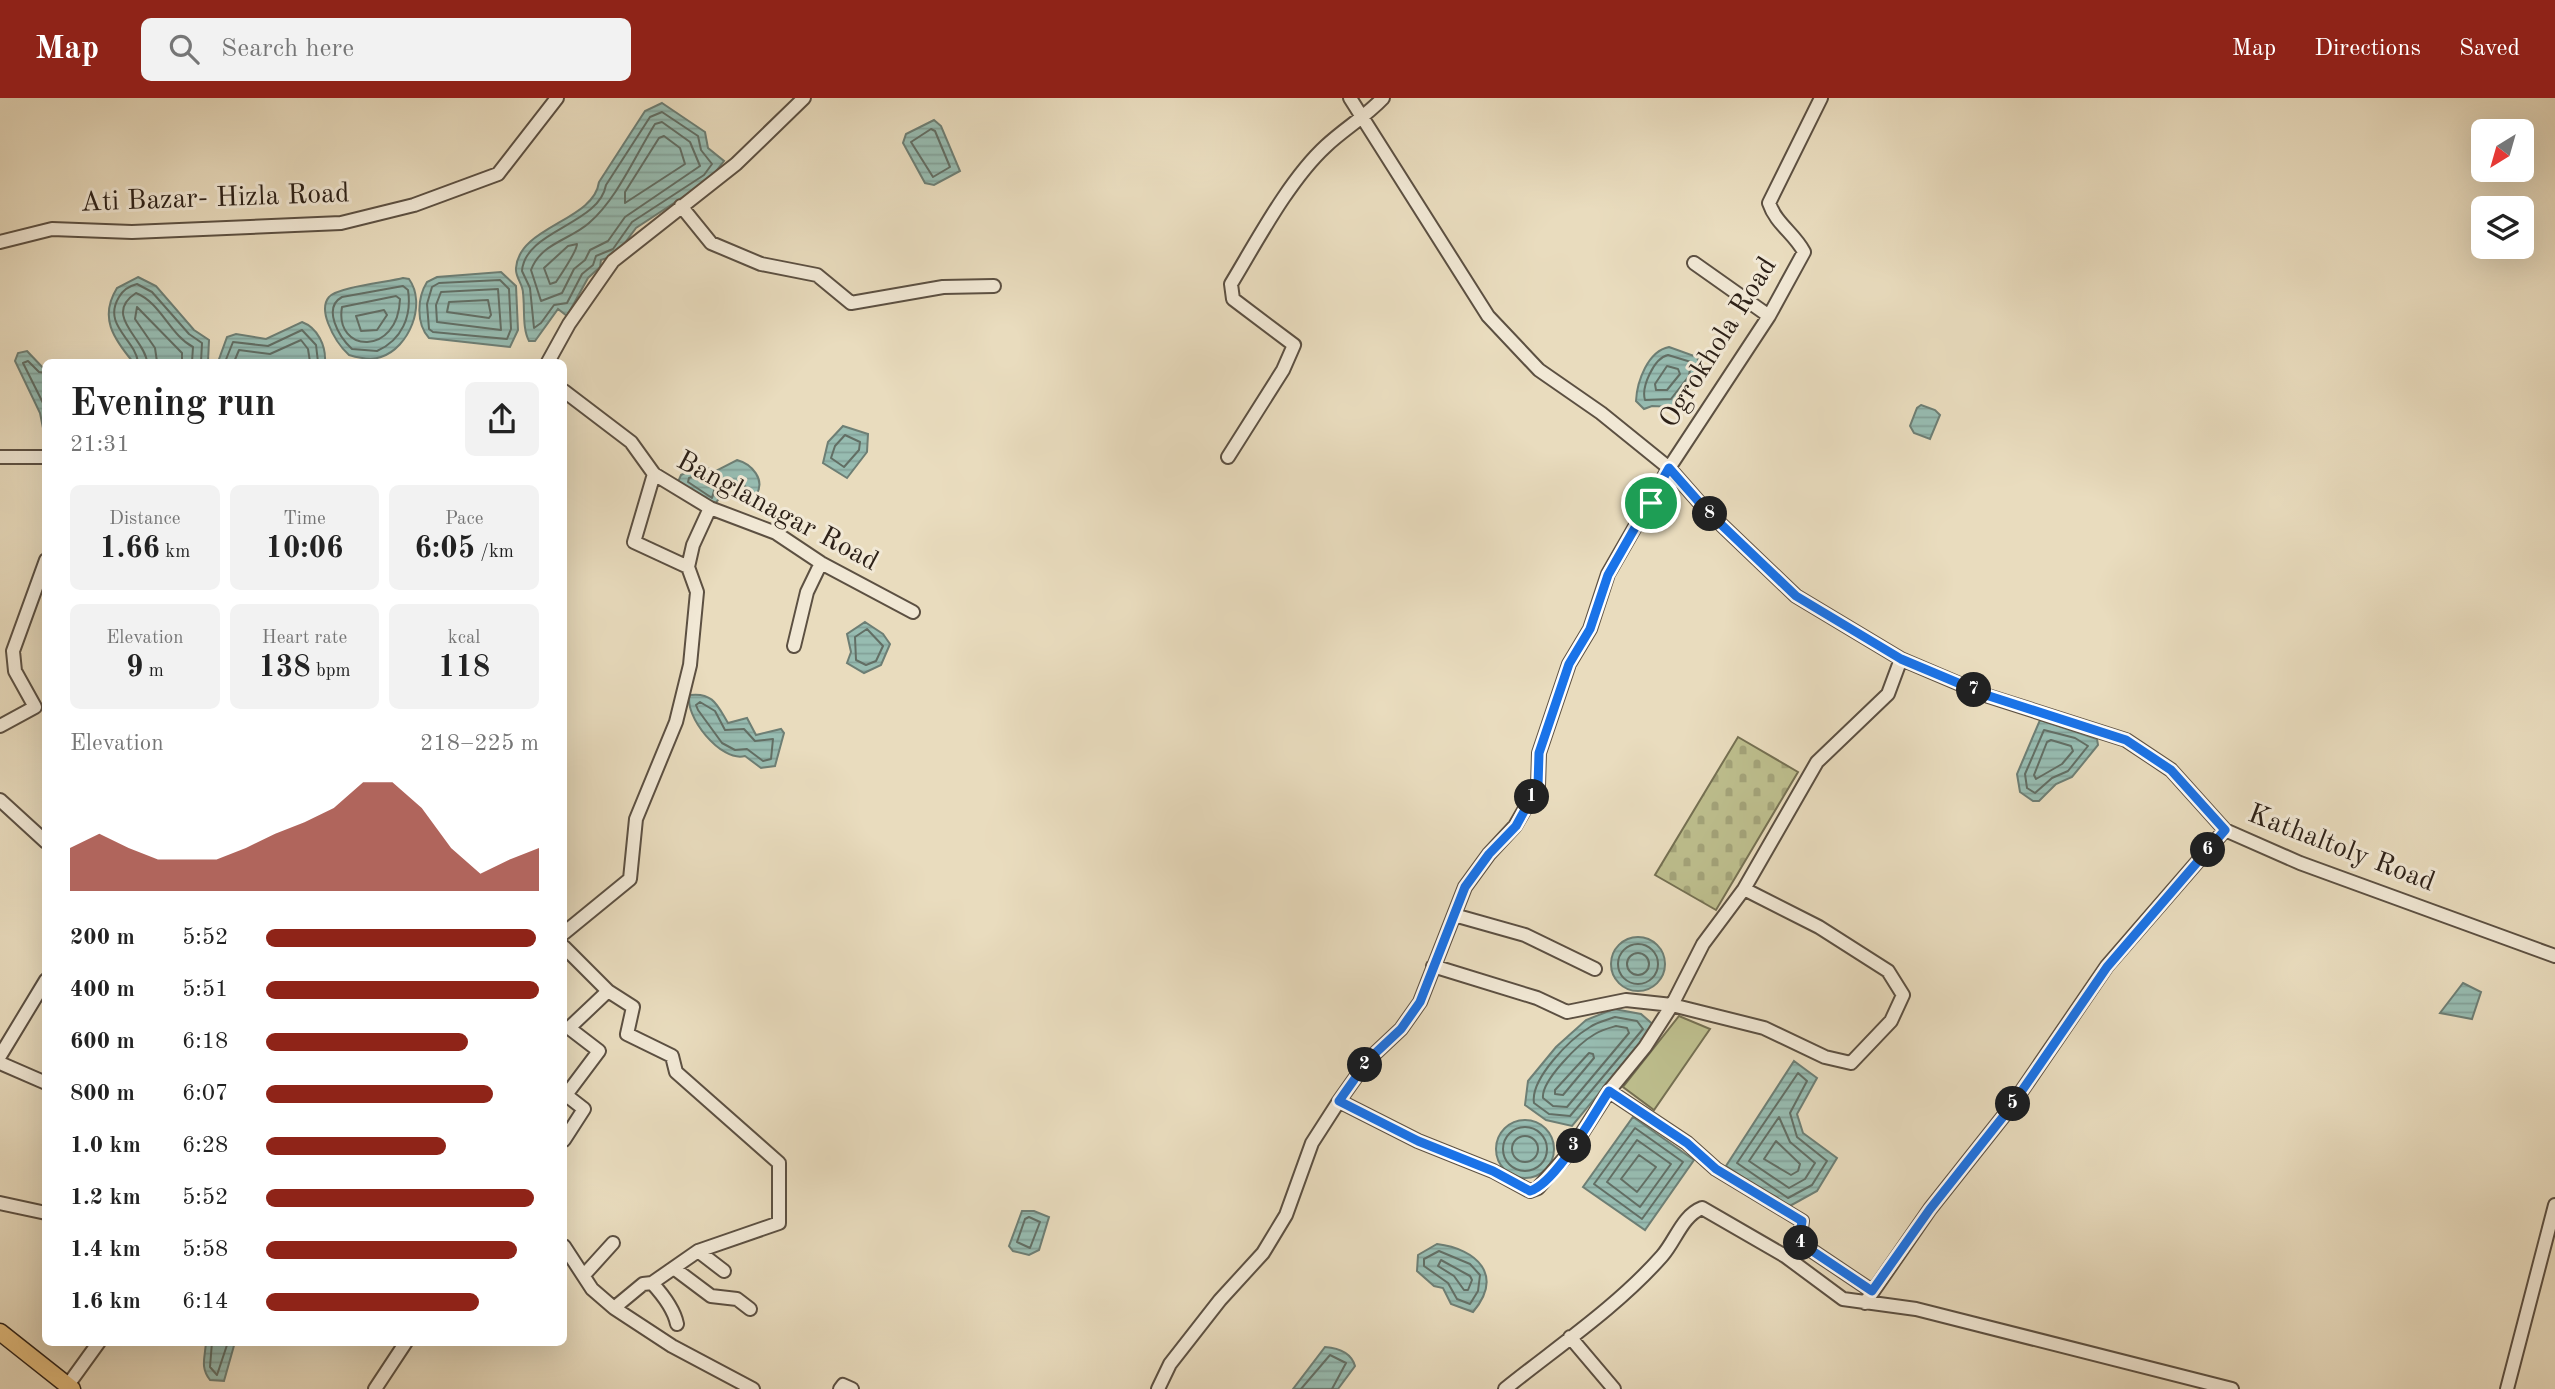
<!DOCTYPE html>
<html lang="en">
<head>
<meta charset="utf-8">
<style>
	body { margin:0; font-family:"Old Standard TT",serif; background:#f2f2f2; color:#222; height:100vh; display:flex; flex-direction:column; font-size:26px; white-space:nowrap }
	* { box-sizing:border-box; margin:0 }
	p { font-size:23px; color:#767676 }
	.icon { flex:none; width:38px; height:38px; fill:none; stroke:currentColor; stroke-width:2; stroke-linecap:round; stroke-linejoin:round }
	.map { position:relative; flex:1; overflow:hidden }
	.side { position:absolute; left:42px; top:261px; width:525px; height:987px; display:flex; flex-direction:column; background:#fff; border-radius:10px; box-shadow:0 7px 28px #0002 }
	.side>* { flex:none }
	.needle { width:46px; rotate:217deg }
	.buttons { position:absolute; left:2471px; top:21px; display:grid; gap:14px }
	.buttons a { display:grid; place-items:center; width:63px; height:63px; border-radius:10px; background:#fff; box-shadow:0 7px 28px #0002; font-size:35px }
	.pin { position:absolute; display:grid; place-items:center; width:60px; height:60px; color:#fff; margin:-30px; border:4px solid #fff; border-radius:50%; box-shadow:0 2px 7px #0007 }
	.km { position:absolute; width:35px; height:35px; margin:-18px; border-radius:50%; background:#222; color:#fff; font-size:19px; line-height:35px; text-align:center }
	.round { display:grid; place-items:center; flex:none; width:74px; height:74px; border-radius:10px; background:#f2f2f2 }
	.overview { display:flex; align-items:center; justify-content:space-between; height:119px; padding:0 28px }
	h1 { font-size:38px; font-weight:700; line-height:52px }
	.figures { display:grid; grid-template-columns:repeat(3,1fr); gap:10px; height:119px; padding:7px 28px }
	.figures div { display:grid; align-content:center; border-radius:10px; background:#f2f2f2; text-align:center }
	.figures b { font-size:30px; font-weight:700 }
	.figures small { font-size:19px; font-weight:400 }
	.figures p { font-size:19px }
	.chart { height:196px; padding:14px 28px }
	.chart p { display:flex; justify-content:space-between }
	.chart svg { width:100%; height:126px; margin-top:7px; fill:#8f2418; opacity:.7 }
	ul { padding:0 28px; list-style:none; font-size:23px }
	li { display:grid; grid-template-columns:112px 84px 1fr; align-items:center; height:52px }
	li i { height:18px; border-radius:9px; background:#8f2418 }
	header { display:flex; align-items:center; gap:42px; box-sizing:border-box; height:98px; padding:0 35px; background:#8f2418; color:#fff }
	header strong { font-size:33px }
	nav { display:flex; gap:38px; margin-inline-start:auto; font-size:24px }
	.search { width:490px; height:63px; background:#f2f2f2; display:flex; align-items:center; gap:18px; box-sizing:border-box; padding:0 24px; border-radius:10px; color:#767676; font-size:26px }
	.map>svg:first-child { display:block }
</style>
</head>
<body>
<header>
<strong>Map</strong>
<div class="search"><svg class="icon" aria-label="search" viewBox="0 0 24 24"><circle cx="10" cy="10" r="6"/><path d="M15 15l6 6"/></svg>Search here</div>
<nav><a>Map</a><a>Directions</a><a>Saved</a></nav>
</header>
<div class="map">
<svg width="2555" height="1291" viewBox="0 0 2555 1291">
	<defs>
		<pattern id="cemetery-stones" width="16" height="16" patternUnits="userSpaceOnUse" patternTransform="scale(1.75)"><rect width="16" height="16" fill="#bdbe8d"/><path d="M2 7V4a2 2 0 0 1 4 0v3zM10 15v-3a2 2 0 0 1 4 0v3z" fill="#a3a379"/></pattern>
		<pattern id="water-rules" width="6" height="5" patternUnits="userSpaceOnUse" patternTransform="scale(1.75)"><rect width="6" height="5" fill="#97bcb1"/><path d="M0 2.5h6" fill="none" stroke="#82a198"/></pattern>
	</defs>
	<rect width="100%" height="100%" fill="#e9dcbe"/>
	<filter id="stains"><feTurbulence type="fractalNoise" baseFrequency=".00286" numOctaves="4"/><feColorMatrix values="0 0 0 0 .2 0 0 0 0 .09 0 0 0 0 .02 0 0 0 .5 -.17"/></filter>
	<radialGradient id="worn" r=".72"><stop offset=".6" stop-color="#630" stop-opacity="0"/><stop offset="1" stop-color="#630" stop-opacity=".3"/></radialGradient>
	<path fill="#bdbe8d" stroke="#757052" stroke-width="2" d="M1679 918 1710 931 1654 1012 1623 989Z"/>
	<path fill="url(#cemetery-stones)" stroke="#757052" stroke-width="2" d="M1738 639 1798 674 1716 812 1655 777Z"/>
	<path fill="url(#water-rules)" stroke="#6d7e74" stroke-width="2" d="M662 5 705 34 708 50 724 63 709 82 636 130 616 157 601 162 600 169 588 180 567 218 558 211 535 243H529C522 230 525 210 523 195 523 186 515 179 516 170 519 128 594 123 599 84L645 13Z
		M934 22 941 28 960 73 934 87 925 85 903 45 906 36Z
		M501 174 516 188 518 232 510 249 429 240C416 226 417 200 427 184L437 179Z
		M138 179 156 188 194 232 209 242 208 264H133C113 240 99 219 117 190Z
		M403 180 409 181C427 206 409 250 381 259 371 263 359 260 349 257 339 248 333 238 328 225 325 217 323 206 329 199 337 189 389 184 403 180Z
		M302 224C318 230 326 248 325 264H218L227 239 236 236 266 241Z
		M1669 249 1697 259C1705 277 1686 298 1673 309L1652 308 1644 311 1636 303C1637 283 1648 253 1669 249Z
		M27 253 45 272V340L40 315 15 263 18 255Z
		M1921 307 1935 312 1940 317 1930 341 1914 335 1910 328 1917 310Z
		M843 328 868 336 867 354 847 380 823 365 828 344Z
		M737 362C752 366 766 382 756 397L741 385 731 384 723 389 722 396 713 409 677 386 681 377C695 370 701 367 716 373Z
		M865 524 883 536 890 546 881 567 864 575 847 565 851 554 847 536Z
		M690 597C714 594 718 609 728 625L747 620 756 637 781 631 784 635 775 668 761 670 745 658C721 665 683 617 690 597Z
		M2040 622 2097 641 2098 647 2072 679 2056 686 2039 703H2033L2020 694 2017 676Z
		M1611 866a27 27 0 1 1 54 0a27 27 0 1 1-54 0Z
		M2463 885 2481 894 2472 921 2440 915Z
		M1614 911 1641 916 1655 928 1572 1028 1546 1022 1525 1007 1528 983 1556 949 1586 922Z
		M1794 963 1817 980 1797 1016 1803 1035 1837 1060 1817 1093 1788 1109 1726 1068Z
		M1633 1019 1694 1062 1645 1132 1583 1089Z
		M1496 1051a29 29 0 1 1 58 0a29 29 0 1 1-58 0Z
		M1022 1113H1034L1049 1119 1039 1152 1029 1157 1013 1153 1009 1148Z
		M1437 1146C1477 1151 1504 1177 1473 1214L1451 1206 1443 1190 1434 1188 1417 1173 1418 1157Z
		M206 1244H235L224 1283 210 1282C200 1269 205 1260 206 1244Z
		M1325 1249C1338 1250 1351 1254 1355 1268L1338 1291H1293Z"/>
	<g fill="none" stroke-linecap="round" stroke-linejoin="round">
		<path stroke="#626e64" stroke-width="2" d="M662 14 698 38 701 52 712 66 704 77 632 124 613 151 596 158 593 167 582 176 567 205 554 207 541 225 534 230 530 190 522 173C525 132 599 127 606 87L650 19Z
			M662 24 690 44 700 68 625 119 608 143 590 152 585 162 574 171 562 195 541 203 531 172C541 145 570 142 589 125 617 101 635 58 655 26Z
			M931 31 935 33 950 69 933 79 911 44Z
			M664 38 680 50 685 66 625 105V94L659 40Z
			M577 146C577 153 562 175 556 184L550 186 544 170 568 148Z
			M500 182 509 191 511 231 507 241 433 234 429 231 427 206 432 189 439 185Z
			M403 188 408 192C412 218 402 242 377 253L352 251C339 239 322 210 342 199Z
			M498 191 501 232 437 224 436 207 441 194Z
			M396 198 400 201C398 259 334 255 342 209Z
			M488 202 491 217 489 220 447 214 449 204Z
			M384 212 387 217 377 232 361 233 356 218Z
			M1668 257 1691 264 1689 278 1671 301 1645 302C1641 289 1654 260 1668 257Z
			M138 264C135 241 102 227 119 199 123 192 129 188 137 186L152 194 189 236 202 245 201 264
			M147 264C145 241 102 217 136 195 161 205 170 237 193 249L192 264
			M157 264 155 250 135 221 137 209 182 255V264
			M225 264 233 244 268 248 302 232 316 247 318 264
			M234 264 239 252 270 256 301 242 308 251 310 264
			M1667 268 1678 271 1680 276 1667 292H1656L1655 286Z
			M46 275 39 274 28 263 23 265 46 311
			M845 337 860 344 859 352 844 369 831 360 835 348Z
			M703 375 717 382 712 400 688 384 689 380Z
			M867 531 883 548 876 563 866 567 856 562 855 539Z
			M700 604 715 613 725 632 744 631 755 643 773 641 771 661 763 663 747 651 735 652 722 645 698 612 696 607Z
			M2044 632 2075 640 2088 648 2068 673 2052 680 2035 695 2027 690 2025 676Z
			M2051 642 2071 648 2073 653 2062 666 2036 681 2034 677 2047 644Z
			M1618 866a20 20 0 1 1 40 0a20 20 0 1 1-40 0Z
			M1627 866a11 11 0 1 1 22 0a11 11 0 1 1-22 0Z
			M1615 919 1637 923 1643 931 1570 1018 1549 1016 1534 1005C1530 981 1570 941 1590 929 1597 924 1607 922 1615 919Z
			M1616 928 1627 930 1629 935 1567 1009 1553 1008 1543 1000C1541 983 1579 945 1595 936 1601 932 1609 930 1616 928Z
			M1589 955 1593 956 1594 960 1563 997 1555 996V992Z
			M1798 975 1807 983 1790 1015 1797 1039 1827 1063 1812 1087 1788 1100 1737 1065Z
			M1779 1019 1790 1044 1815 1065 1805 1081 1789 1090 1749 1063Z
			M1503 1051a22 22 0 1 1 44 0a22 22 0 1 1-44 0Z
			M1635 1030 1683 1064 1642 1121 1594 1086Z
			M1512 1051a13 13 0 1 1 26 0a13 13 0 1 1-26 0Z
			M1637 1042 1671 1066 1640 1109 1607 1084Z
			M1776 1043 1800 1066 1798 1073 1791 1077 1764 1061Z
			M1639 1057 1656 1069 1637 1094 1621 1081Z
			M1029 1119 1040 1124 1030 1150 1017 1144 1025 1121Z
			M1439 1153 1470 1166 1480 1177 1478 1193 1470 1206 1457 1201 1448 1185 1424 1168V1161Z
			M1441 1162 1470 1178 1472 1182 1468 1192H1464L1454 1178 1438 1168Z
			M212 1244 210 1269 217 1277 228 1244
			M1301 1291 1330 1257 1346 1265 1332 1291"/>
		<g stroke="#5c5042" stroke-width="16">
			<path id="minor" d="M1350 0 1488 218 1539 272 1601 315 1669 370 1706 412 1796 498 1901 561 1988 598 2126 642 2171 672 2225 732 2300 765 2555 858
				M681 108 711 145 761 166 817 177 851 205 943 189 994 188
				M0 144 52 131 132 134 341 125 414 107 498 76 557 0
				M1694 165 1769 218
				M548 264 569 226 613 163 736 66 804 0
				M564 293 631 344 654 376 710 410 776 435 821 465 913 514
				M0 359H46
				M1228 359 1283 272 1294 247 1233 201 1231 186C1257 143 1289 82 1326 48 1344 31 1365 19 1383 0
				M688 469 693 447 710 410
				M794 548 807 494 821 465
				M0 628 35 609 15 573 13 553 46 462
				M0 702 46 744
				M1454 817 1525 837 1595 871
				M564 835 630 781 636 721 676 624 690 567 697 494 688 469 634 444 654 376
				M564 849 608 893 569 930 599 953 566 997 584 1011 564 1042
				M1433 868 1537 900 1567 914 1626 902 1672 907 1764 930 1825 959 1851 965 1891 923 1903 897 1888 873 1819 829 1744 791
				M608 893 633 909 627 936 672 958 676 974 779 1065V1125L698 1153
				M0 958 46 882
				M0 965 46 985
				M1609 993 1687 1045 1716 1071 1802 1123 1799 1144 1872 1193
				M1339 1003 1418 1043 1493 1073 1530 1093 1538 1090 1570 1054 1609 993 1645 949 1672 907 1703 846 1744 791 1817 664 1888 596 1901 561
				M0 1105 46 1115
				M564 1148 592 1191 614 1210 672 1248 753 1291
				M675 1171 711 1198 737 1201 750 1211
				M584 1177 613 1145
				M652 1185C663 1197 674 1211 677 1226
				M1865 1205 1930 1111 2010 1010 2107 868 2225 732
				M614 1210 643 1186 652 1185 698 1153 724 1173
				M1570 1239 1614 1291
				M68 1287 99 1244
				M375 1291 406 1244
				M840 1291 843 1287 852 1291
				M1158 1291 1170 1266 1220 1202 1263 1155 1286 1117 1312 1045 1339 1003 1368 962 1401 931 1420 904 1465 789 1489 756 1515 728 1538 688 1539 655 1569 566 1590 531 1608 476 1669 370 1769 218 1804 154C1794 135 1776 126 1769 105L1821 0
				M1505 1291C1557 1249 1617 1209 1662 1158 1676 1142 1682 1118 1702 1110L1785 1158 1843 1201 1916 1211 2232 1291
				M2507 1291 2555 1107"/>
		</g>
		<g stroke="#2d2118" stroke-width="19">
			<path id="major" d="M0 1234 72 1291"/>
		</g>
		<use href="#minor" stroke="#f1e8d5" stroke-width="12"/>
		<use href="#major" stroke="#e4be7f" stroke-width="16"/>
	</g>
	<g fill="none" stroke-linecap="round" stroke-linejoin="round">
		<g stroke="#fff" stroke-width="14">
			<path id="route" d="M1669 370 1706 412 1796 498 1901 561 1989 598 2126 642 2171 672 2225 732 2107 869 2010 1010 1930 1111 1872 1193 1799 1144 1802 1123 1716 1071 1687 1045 1609 993C1593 1017 1556 1085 1530 1093L1493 1073 1418 1043 1339 1003 1368 962 1401 931 1420 904 1465 789 1489 756 1516 728 1538 688 1539 655 1569 566 1590 531 1608 477Z"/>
		</g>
		<use href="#route" stroke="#1a73e8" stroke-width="9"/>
	</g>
	<g text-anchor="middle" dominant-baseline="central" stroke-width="6" stroke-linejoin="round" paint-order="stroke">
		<g font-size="28" fill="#2d2118" stroke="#f1e8d5">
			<text transform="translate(215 101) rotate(-2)">Ati Bazar- Hizla Road</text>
			<text transform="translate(1719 245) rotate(-58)">Ogrokhola Road</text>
			<text transform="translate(777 414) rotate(28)">Banglanagar Road</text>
			<text transform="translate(2341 751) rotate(21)">Kathaltoly Road</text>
		</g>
	</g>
	<rect width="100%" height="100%" filter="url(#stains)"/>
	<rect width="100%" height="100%" fill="url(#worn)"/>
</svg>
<div class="buttons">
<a><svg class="needle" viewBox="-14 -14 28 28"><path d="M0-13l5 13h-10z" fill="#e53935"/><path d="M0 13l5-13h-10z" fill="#767676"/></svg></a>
<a><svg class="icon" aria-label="layers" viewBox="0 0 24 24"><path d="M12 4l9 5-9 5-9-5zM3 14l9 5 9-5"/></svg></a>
</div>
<div class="pin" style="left:1651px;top:405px;background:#1e9e55"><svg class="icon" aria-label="arrive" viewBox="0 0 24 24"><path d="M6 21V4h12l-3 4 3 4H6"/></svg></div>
<b class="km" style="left:1532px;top:699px">1</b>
<b class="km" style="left:1365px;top:967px">2</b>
<b class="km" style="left:1574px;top:1048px">3</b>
<b class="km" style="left:1801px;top:1145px">4</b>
<b class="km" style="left:2013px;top:1006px">5</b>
<b class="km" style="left:2208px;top:752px">6</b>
<b class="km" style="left:1974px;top:592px">7</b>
<b class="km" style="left:1710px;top:416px">8</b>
<section class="side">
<div class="overview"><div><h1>Evening run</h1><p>21:31</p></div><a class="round"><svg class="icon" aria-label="share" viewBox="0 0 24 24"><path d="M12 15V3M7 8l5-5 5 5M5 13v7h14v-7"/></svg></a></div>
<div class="figures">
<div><p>Distance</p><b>1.66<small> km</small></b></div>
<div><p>Time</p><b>10:06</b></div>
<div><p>Pace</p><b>6:05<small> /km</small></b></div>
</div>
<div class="figures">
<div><p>Elevation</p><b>9<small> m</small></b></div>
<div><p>Heart rate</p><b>138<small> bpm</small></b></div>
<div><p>kcal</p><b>118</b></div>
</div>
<div class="chart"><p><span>Elevation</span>218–225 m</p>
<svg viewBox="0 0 160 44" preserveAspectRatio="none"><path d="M0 44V29L10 24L20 29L30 33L40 33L50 33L60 29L70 24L80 20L90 15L100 6L110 6L120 15L130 29L140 38L150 33L160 29V44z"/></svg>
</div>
<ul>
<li><b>200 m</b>5:52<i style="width:99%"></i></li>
<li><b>400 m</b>5:51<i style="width:100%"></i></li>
<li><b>600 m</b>6:18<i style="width:74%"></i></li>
<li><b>800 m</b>6:07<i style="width:83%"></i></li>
<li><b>1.0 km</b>6:28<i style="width:66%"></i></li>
<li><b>1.2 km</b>5:52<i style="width:98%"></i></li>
<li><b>1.4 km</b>5:58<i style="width:92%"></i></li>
<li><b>1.6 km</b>6:14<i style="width:78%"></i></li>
</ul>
</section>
</div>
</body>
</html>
